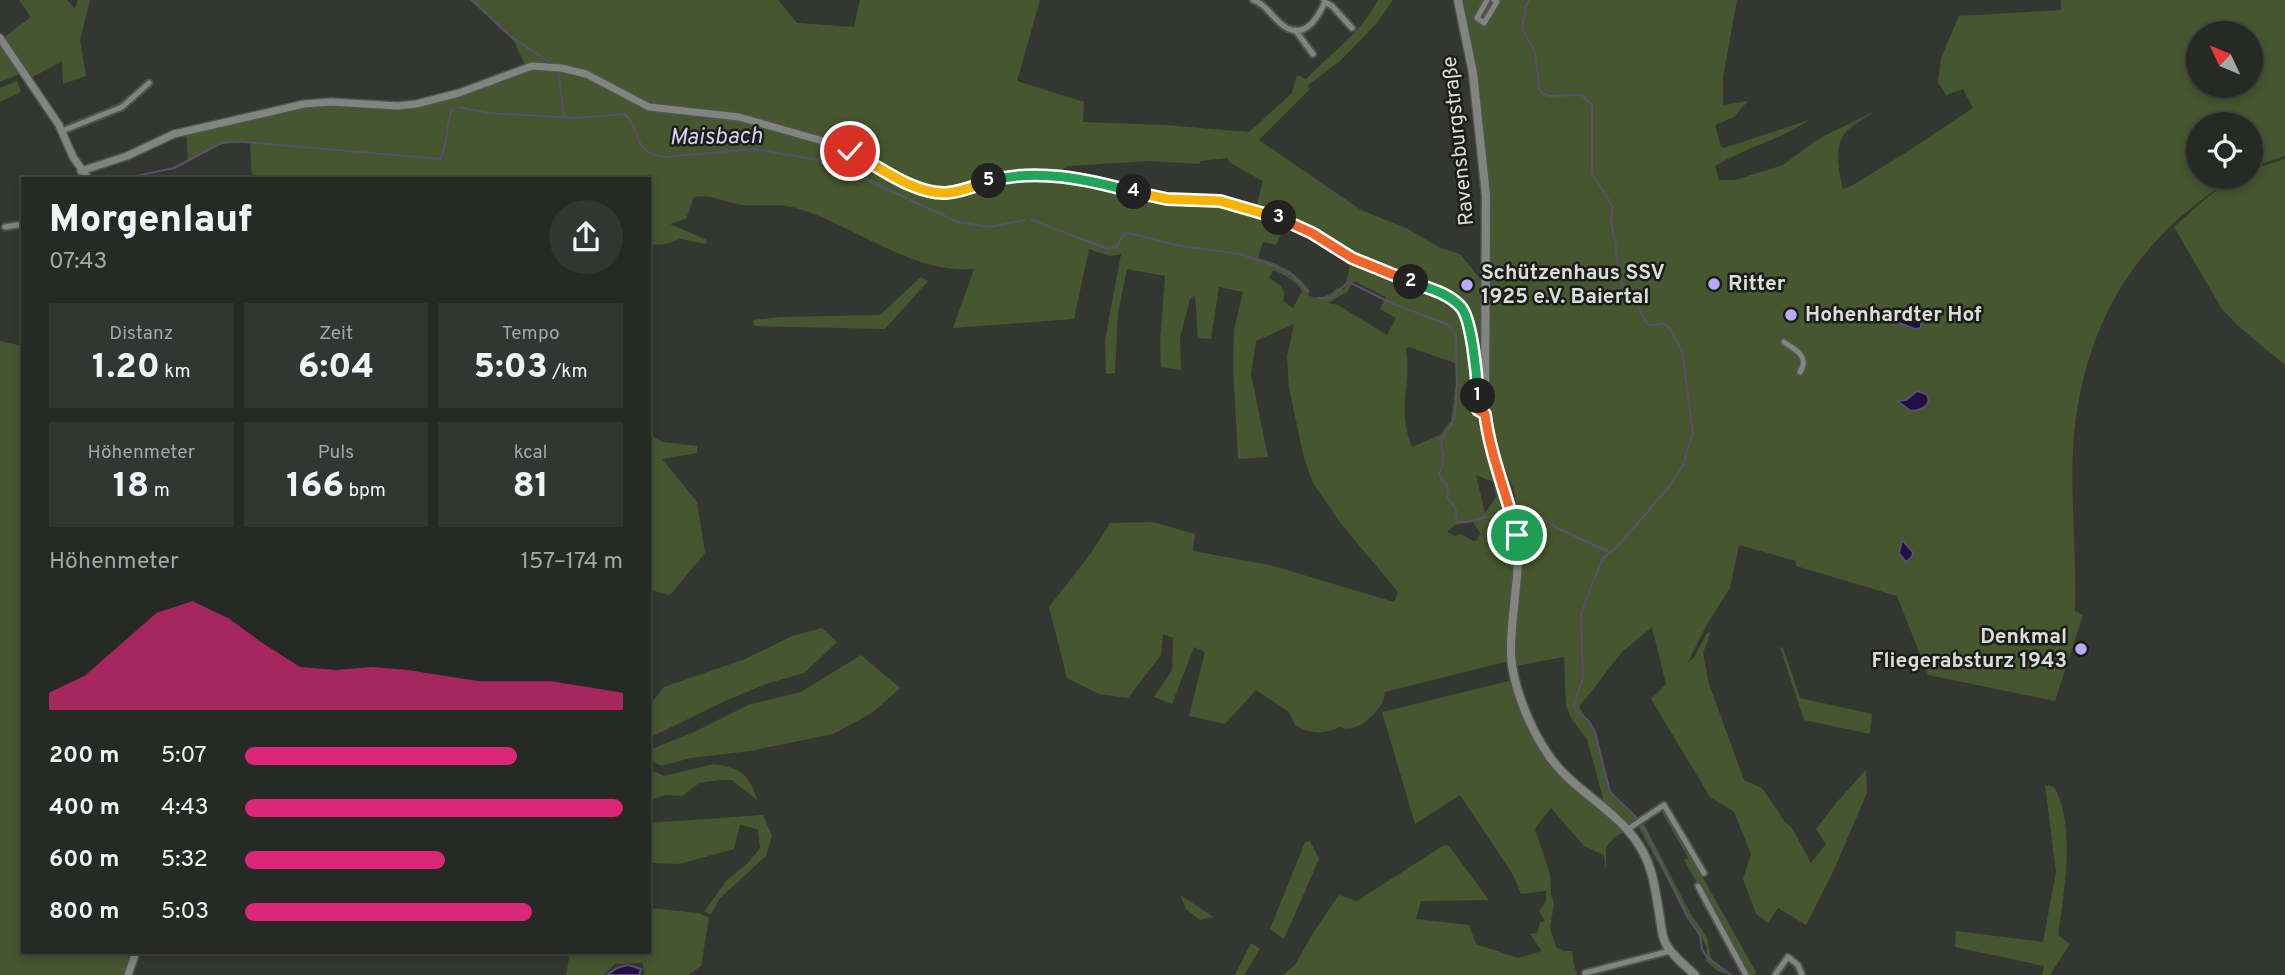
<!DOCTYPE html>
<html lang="de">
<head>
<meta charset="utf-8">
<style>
	body { margin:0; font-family:Overpass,sans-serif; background:#333532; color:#f1f3f6; height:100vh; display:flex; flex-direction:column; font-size:26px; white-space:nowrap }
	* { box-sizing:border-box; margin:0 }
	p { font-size:23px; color:#a4a6a7 }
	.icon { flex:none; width:38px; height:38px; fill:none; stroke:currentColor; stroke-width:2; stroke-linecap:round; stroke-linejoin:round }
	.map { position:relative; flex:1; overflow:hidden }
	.panel { position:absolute; left:21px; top:177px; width:630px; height:777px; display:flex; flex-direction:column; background:#272925; border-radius:0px; box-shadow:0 4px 10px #0003,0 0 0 2px #434542 }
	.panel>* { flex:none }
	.needle { width:46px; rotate:314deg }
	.buttons { position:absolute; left:2186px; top:21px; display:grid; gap:14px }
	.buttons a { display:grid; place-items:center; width:77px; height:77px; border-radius:50%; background:#272925; box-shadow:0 4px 10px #0003,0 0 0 2px #434542; font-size:35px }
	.pin { position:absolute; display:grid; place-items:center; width:60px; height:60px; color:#fff; margin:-30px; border:4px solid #fff; border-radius:50%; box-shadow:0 2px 7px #0007 }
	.km { position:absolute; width:35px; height:35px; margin:-18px; border-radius:50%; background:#222; color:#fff; font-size:19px; line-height:35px; text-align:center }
	.round { display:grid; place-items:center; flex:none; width:74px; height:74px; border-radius:37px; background:#333532 }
	.overview { display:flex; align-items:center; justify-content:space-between; height:119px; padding:0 28px }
	h1 { font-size:38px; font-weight:800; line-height:52px }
	.stats { display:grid; grid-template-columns:repeat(3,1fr); gap:10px; height:119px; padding:7px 28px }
	.stats div { display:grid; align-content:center; border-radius:0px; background:#333532; text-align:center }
	.stats b { font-size:35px; font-weight:800 }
	.stats small { font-size:19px; font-weight:400 }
	.stats p { font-size:19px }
	.chart { height:196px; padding:14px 28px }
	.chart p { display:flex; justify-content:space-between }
	.chart svg { width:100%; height:126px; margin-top:7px; fill:#db2777; opacity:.7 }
	ul { padding:0 28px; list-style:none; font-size:23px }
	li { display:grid; grid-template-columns:112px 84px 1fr; align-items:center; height:52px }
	li i { height:18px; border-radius:9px; background:#db2777 }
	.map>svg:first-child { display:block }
</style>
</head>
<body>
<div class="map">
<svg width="2285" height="975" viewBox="0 0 2285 975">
	<rect width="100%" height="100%" fill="#343731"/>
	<path fill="#46562e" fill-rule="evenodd" d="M19 0H67L75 9 78 0H90L80 40 86 76 63 84 62 61 31 78 3 38 31 17Z
		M470 0H778L797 23 854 27 860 0H1040L1017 81 1084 102 1083 122 1165 125 1249 132 1292 93 1297 75 1306 79C1331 53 1361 33 1378 0H1393L1376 24 1340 61 1307 86 1310 89 1259 140 1361 210 1406 228 1440 248 1460 254 1481 280 1482 357 1475 345 1469 318 1465 323 1467 325 1475 392 1474 412 1476 416 1483 420C1487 466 1509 507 1513 553 1516 588 1502 626 1509 661L1385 692C1384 697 1383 704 1379 708 1370 720 1354 733 1340 727 1323 735 1310 734 1295 725L1289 712 1256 690 1225 724 1189 716 1205 652 1194 647 1172 704 1154 697 1172 670 1173 638 1163 634 1161 655 1128 698 1099 694 1067 678 1049 607 1091 553 1110 523 1153 522 1195 534 1193 551 1270 565 1394 602 1398 592 1342 525 1313 483 1304 458 1289 388 1287 356 1294 324 1256 341 1251 374 1268 457 1238 459 1233 367 1234 330 1243 292 1219 287 1211 339 1198 338 1195 295 1190 299 1180 338 1181 370 1161 367 1160 342 1165 276 1127 269 1118 313 1115 373 1106 374 1105 340 1121 254 1110 256 1089 249 1074 319 953 328 974 269C914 275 852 224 796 208 777 202 756 208 737 204 722 201 709 194 694 197L686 219 670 224 707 240 706 244 680 239 666 244 649 245V178H252L250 142 222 144 188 161 186 132 235 123 306 105 419 106 523 70 548 68 583 73 629 100 659 112 730 117 779 128 820 141 840 148 919 189 933 194 946 195 969 191 1015 177H1048L1161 200 1217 203 1286 223 1276 245 1263 242 1258 258C1283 265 1294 271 1310 291L1308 295C1320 302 1328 295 1338 288L1344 290 1350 266 1354 262 1451 300 1453 296 1352 255 1294 222 1256 208 1263 181 1232 164 1227 158 1200 161V164L1150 161 1069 166 1056 172 999 176 957 190 941 191 924 187 835 141 786 126 706 110 654 105 626 94 593 73 567 66 525 65 514 41ZM1273 270C1285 275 1295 280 1302 291L1293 308 1283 301C1287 287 1280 285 1269 278ZM1354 281 1386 297 1380 309 1396 318 1387 335 1338 305 1328 303 1347 292ZM1409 347 1455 363 1456 382 1451 421 1440 435 1412 447C1396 406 1412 387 1406 349ZM1476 475 1493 482 1496 497 1485 513ZM1473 522 1480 533 1477 540 1473 541 1461 534 1454 536 1447 532 1455 525Z
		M1461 0H1737L1723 77V105L1748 101 1734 117 1715 125 1721 147 1724 148 1809 120C1780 140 1745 148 1715 166L1719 180H1735L1783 165 1820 138 1875 111C1866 118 1853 124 1846 132 1833 146 1839 173 1843 189L1853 185 1902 155 1973 108 1963 89 1946 95 1938 82 1941 58 1959 16 2061 10V0H2285V156L2251 167 2250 124H2198V177H2235C2137 237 2086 320 2074 434 2069 491 2077 553 2075 611L2083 615 2055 701 1928 675 1897 596 1796 566V561L1739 545 1730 588 1706 626 1688 662 1694 658 1707 633 1711 632 1703 653 1709 684 1744 780 1762 788 1785 822 1792 828 1811 863 1826 844 1816 829 1836 803 1866 770 1867 793 1832 874 1806 925 1778 908 1768 923 1756 914 1743 879 1751 854 1734 812 1710 797 1651 699 1666 684 1652 627 1622 652 1579 707 1597 735 1599 750 1611 791 1639 820 1630 826 1604 802 1587 739 1571 718 1566 706 1564 657 1515 666C1512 624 1518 581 1518 539 1518 519 1518 499 1510 480L1509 487 1487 418 1490 242 1485 134ZM2198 33H2250V86H2198Z
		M0 42 20 74 0 82Z
		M17 81 21 92 0 102V88Z
		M2285 159V365L2238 326 2222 309 2174 227C2194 210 2224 177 2250 177L2253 169Z
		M921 277 928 281 885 329 754 326 753 320 781 317 880 315Z
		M0 341 23 346V952H138L130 975H0Z
		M649 435 663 442 697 446V453L662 459 697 502 705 553 670 595 649 590Z
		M822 628 837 642 804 673 766 684 725 701 649 738V706L664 687 745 659 792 636Z
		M1780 647 1783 648 1800 698 1872 714 1870 734 1804 720Z
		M861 655 900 688 872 713 833 734 750 751 690 758 661 766 649 759V750L694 732 748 705 801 692Z
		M1513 680C1521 711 1531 744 1553 768 1574 791 1602 811 1626 831L1615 837 1606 847V870L1604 855 1584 846 1551 808 1535 829 1550 874 1551 894 1554 904 1550 927 1556 947 1564 951H1572L1574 966 1578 975H1283L1295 965 1313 933 1339 895 1357 901 1444 845 1449 846 1489 900 1421 901 1416 919 1469 925 1476 944 1518 958 1542 951 1530 934 1537 933 1540 923 1545 921 1539 911 1546 902V891L1521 894 1513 875 1460 795 1415 824 1382 712Z
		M714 764C741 768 749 774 757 800L732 780H719L699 783 682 796 665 795 649 801V769L664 776Z
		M2045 785 2054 787C2076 824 2064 894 2058 935L2070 944 2050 975H2042L2044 966 1955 947 1956 931 2043 942 2056 872Z
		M1662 812H1666L1756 972 1753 975H1750L1743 966 1684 860 1688 858Z
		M763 815 772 836 766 856 720 898 711 914 704 912 726 881 747 864 760 848 758 830 740 824 734 849 679 864 649 863V823Z
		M1644 824 1690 913 1707 937 1711 959 1728 975 1716 970 1706 960 1707 947 1692 923 1640 830 1639 827Z
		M1310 841 1319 859 1284 939 1270 929 1305 842Z
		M1180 895 1214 917 1200 920 1186 909Z
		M649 908 699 913 709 918 701 966 688 975H642L645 972 642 963 615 964 603 975H566L570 952H649Z
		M1251 943 1260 949 1244 975H1235Z"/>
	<path fill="#221044" stroke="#5a4e71" stroke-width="2" d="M2231 27 2246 30 2258 37 2260 42 2252 48 2250 33H2226L2228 28Z
		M1899 309 1909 317 1921 316V328L1915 329 1897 322 1896 315Z
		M1917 391 1926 394C1934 405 1921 410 1911 411L1897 401 1906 400Z
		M1902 540 1913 552 1912 557 1906 562 1899 553Z
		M628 965 641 969 639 975H607L617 968Z"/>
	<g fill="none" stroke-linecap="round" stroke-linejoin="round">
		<path stroke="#5a4e71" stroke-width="2" d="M472 0 510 36 553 64
			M1529 0 1526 6 1522 28 1535 53 1539 88 1542 93 1549 96 1582 95 1592 105V174L1613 207 1611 220 1614 237
			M558 71 564 117
			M458 107 489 113 576 118 625 114C643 133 631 152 665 157L754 149 818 160 867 180 958 222 989 227 1025 220
			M127 178 174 168 221 143 234 141 440 159C449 144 445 123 453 107
			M1032 220 1108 249 1116 248 1124 234 1129 233 1181 246 1240 254 1267 263 1293 275 1308 292
			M1615 240C1617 256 1617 275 1625 290 1628 295 1633 298 1636 303 1644 315 1643 331 1662 323L1669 327 1682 351 1693 433 1683 465 1668 488 1617 547 1604 557 1596 574 1581 614 1583 677 1574 704 1576 711 1589 721 1595 732 1610 792 1635 816 1645 831 1688 918 1700 935 1702 949 1707 957 1731 975
			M1318 298H1331L1347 283H1351L1391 303 1449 325 1456 335 1457 387 1455 417 1441 442 1444 459 1439 475 1448 486 1447 497 1456 509 1457 522H1467L1486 517
			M1516 509 1541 517 1555 527 1607 551
			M1496 514 1508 510"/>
		<g stroke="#51534f" stroke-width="9">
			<path id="minor" d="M1253 0C1265 4 1270 14 1279 22 1301 43 1316 22 1325 2L1324 0
				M1487 0 1477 18 1484 23 1497 2 1494 0
				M1325 2 1332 6 1352 28
				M1295 30 1313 54
				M62 131 122 107 149 83
				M5 227 23 224
				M1784 342C1796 350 1810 357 1800 372
				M1628 829 1664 805 1704 873
				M1698 886 1746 975
				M1585 973 1670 951
				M1775 975 1788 957 1798 965 1802 975"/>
		</g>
		<g stroke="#51534f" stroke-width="10">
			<path id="tertiary" d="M0 38 59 125 73 157 88 178
				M81 171 127 156 174 134 304 104 331 102 398 106 416 104 459 93 532 66 561 68 586 74 649 107 739 117 830 143 906 182 935 192H955L1001 178 1042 174 1103 184 1157 197 1220 201 1267 214 1312 233 1352 259 1441 294 1460 306 1469 322 1477 378 1478 410 1485 414
				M128 975 136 952"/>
		</g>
		<g stroke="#51534f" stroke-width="11">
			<path id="secondary" d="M1458 0 1473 73 1486 195 1485 414C1490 456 1513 495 1517 537 1521 576 1510 615 1511 654 1512 685 1530 728 1547 753 1572 792 1621 810 1643 852 1654 872 1656 896 1660 918 1661 927 1662 937 1666 944 1672 956 1686 966 1695 975"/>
		</g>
		<use href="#minor" stroke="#82857f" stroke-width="5"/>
		<use href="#tertiary" stroke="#82857f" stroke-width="7"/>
		<use href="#secondary" stroke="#82857f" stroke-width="8"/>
	</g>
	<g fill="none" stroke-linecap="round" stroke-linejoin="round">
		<g stroke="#fff" stroke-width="14">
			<path id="split-1" d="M1478 396V410L1485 414C1490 455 1507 495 1517 535"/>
		</g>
		<g stroke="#fff" stroke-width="14">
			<path id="split-2" d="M1411 282C1428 288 1448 293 1460 306 1472 317 1477 378 1478 396"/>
		</g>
		<g stroke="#fff" stroke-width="14">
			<path id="split-3" d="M1279 218 1312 233 1352 258 1411 282"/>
		</g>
		<g stroke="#fff" stroke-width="14">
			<path id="split-4" d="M1134 192 1167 199 1220 201 1279 218"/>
		</g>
		<g stroke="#fff" stroke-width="14">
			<path id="split-5" d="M989 181C1037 168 1087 179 1134 192"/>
		</g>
		<g stroke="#fff" stroke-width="14">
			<path id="split-6" d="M850 151C878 166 913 194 946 193 961 192 975 186 989 181"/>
		</g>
		<use href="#split-1" stroke="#f0652b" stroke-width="9"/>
		<use href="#split-2" stroke="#22a559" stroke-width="9"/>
		<use href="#split-3" stroke="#f0652b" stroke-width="9"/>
		<use href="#split-4" stroke="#f5b400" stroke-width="9"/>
		<use href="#split-5" stroke="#22a559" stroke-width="9"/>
		<use href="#split-6" stroke="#f5b400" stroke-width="9"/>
	</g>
	<g fill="#bbaaf6" stroke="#1c1d1b" stroke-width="2.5">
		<circle cx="1714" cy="284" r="7"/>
		<circle cx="1467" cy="285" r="7"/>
		<circle cx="1791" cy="315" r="7"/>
		<circle cx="2081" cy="649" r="7"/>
	</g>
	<g text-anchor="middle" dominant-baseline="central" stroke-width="5" stroke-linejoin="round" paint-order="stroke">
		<g font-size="21" fill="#dbddd9" stroke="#1c1d1b">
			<text transform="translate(1459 141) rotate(-96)">Ravensburgstraße</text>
		</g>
		<g font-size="21" font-weight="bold" fill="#dbddd9" stroke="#1c1d1b" text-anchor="start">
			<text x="1481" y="273">Schützenhaus SSV<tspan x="1481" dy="24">1925 e.V. Baiertal</tspan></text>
			<text x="1728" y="284">Ritter</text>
			<text x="1805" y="315">Hohenhardter Hof</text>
			<text x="2067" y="637" text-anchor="end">Denkmal<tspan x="2067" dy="24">Fliegerabsturz 1943</tspan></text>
		</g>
		<g font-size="23" font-style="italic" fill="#d7d0f3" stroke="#1c1d1b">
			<text transform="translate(716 138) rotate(-1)">Maisbach</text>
		</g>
	</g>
</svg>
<div class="buttons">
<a><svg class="needle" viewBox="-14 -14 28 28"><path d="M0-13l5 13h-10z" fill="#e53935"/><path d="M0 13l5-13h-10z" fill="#a4a6a7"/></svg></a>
<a><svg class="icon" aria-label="locate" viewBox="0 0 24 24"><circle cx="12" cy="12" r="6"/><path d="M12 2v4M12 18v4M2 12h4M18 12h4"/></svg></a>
</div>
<div class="pin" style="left:1517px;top:535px;background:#1e9e55"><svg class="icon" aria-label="arrive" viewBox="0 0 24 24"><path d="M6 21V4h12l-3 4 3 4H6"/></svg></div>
<div class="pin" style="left:850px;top:151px;background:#d93025"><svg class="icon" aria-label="check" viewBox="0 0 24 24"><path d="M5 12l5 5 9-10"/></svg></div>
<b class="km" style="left:1478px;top:396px">1</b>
<b class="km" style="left:1411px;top:282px">2</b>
<b class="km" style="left:1279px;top:218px">3</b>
<b class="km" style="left:1134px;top:192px">4</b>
<b class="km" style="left:989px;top:181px">5</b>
<section class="panel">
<div class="overview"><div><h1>Morgenlauf</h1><p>07:43</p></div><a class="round"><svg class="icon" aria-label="share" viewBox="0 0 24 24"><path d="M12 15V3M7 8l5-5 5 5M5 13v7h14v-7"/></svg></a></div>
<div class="stats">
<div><p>Distanz</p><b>1.20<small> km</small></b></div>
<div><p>Zeit</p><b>6:04</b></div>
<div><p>Tempo</p><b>5:03<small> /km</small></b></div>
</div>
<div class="stats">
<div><p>Höhenmeter</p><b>18<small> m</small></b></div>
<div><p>Puls</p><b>166<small> bpm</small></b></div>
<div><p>kcal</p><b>81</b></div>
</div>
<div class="chart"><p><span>Höhenmeter</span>157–174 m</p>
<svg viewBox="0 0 160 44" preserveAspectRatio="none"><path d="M0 44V38L10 32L20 21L30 10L40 6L50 12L60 21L70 29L80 30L90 29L100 30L110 32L120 34L130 34L140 34L150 36L160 38V44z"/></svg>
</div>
<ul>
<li><b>200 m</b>5:07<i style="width:72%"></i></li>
<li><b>400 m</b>4:43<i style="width:100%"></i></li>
<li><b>600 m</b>5:32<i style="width:53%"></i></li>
<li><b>800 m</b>5:03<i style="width:76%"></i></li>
</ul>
</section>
</div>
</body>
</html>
